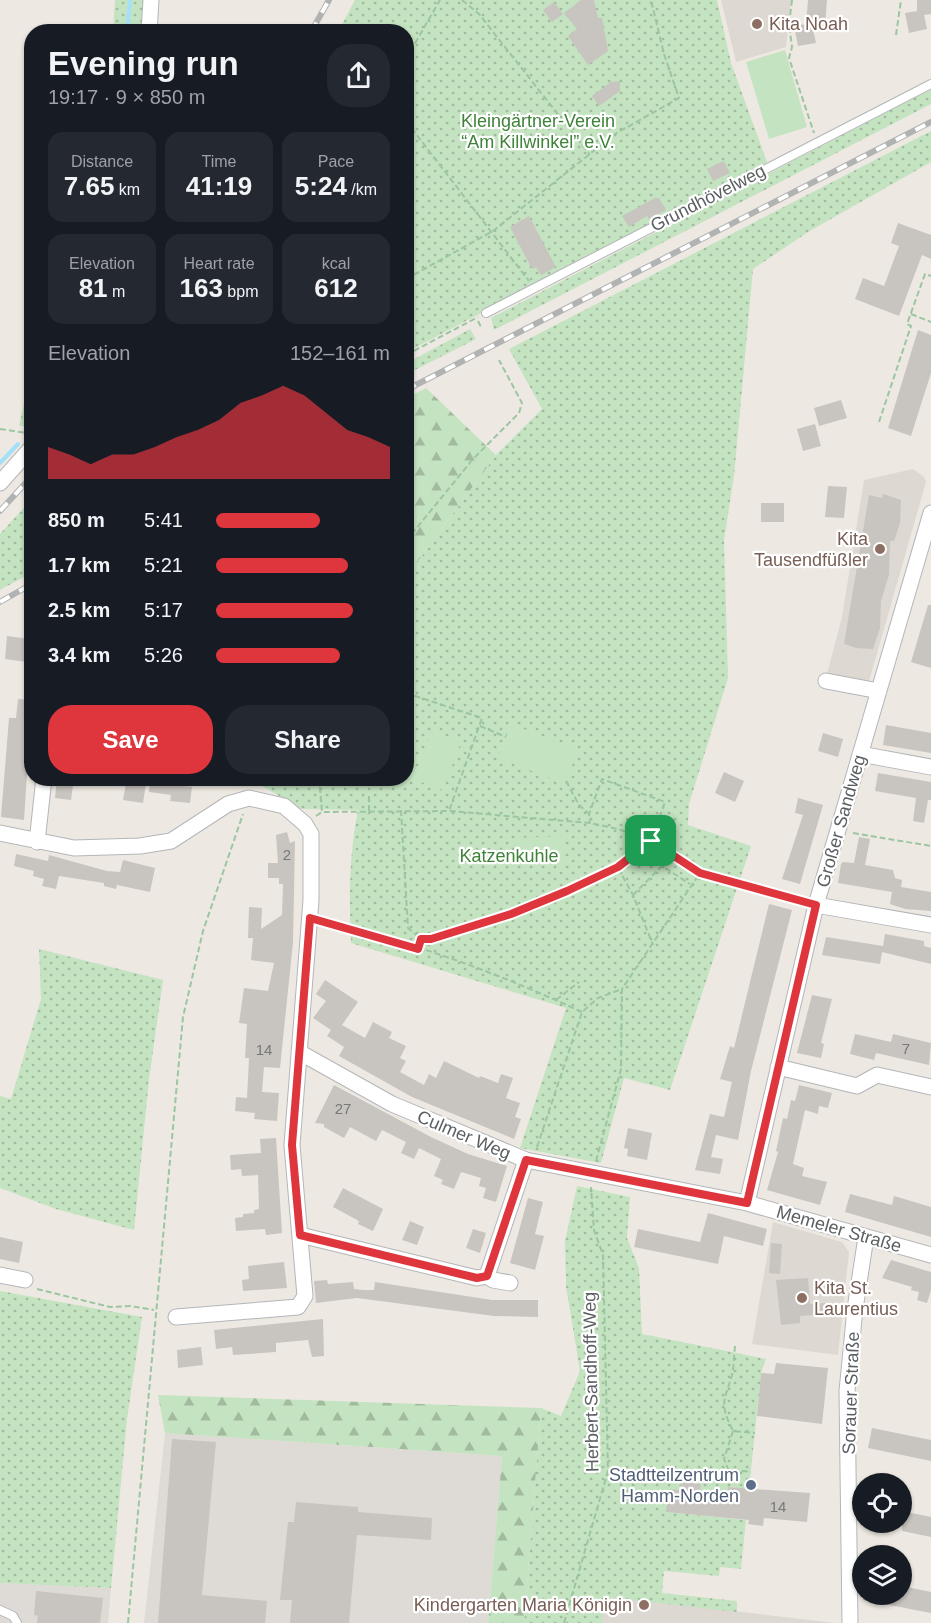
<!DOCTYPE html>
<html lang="en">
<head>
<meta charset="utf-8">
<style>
	body { margin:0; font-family:Helvetica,sans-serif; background:#242831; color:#f1f3f6; height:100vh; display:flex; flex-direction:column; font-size:22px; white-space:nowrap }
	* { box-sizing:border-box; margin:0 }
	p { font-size:20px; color:#9ea1a6 }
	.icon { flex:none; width:33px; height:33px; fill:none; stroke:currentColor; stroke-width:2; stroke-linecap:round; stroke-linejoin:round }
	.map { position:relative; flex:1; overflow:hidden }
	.details { position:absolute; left:24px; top:24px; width:390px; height:762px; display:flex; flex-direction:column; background:#171b24; border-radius:24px; box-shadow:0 2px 4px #0004 }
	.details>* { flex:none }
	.tools { position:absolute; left:852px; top:1473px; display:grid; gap:12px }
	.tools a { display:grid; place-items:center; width:60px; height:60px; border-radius:50%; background:#171b24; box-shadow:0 2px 4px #0004; font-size:30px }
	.pin { position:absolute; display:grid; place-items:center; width:51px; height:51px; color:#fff; margin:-26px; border-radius:12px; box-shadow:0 3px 9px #0006 }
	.round { display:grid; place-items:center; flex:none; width:63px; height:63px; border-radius:24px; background:#242831 }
	.headline { display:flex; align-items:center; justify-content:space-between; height:102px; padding:0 24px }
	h1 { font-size:33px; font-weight:800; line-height:45px }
	.stats { display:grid; grid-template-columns:repeat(3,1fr); gap:9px; height:102px; padding:6px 24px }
	.stats div { display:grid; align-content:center; border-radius:15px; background:#242831; text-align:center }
	.stats b { font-size:26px; font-weight:800 }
	.stats small { font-size:16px; font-weight:400 }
	.stats p { font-size:16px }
	.chart { height:168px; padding:12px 24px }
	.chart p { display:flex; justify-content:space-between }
	.chart svg { width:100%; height:108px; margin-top:6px; fill:#df363e; opacity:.7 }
	.cta { display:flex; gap:12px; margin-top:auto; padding:12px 24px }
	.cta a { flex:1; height:69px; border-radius:24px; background:#df363e; color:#fff; font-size:24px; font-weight:800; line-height:69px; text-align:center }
	.cta a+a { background:#242831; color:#f1f3f6 }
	ul { padding:0 24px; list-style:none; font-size:20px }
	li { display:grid; grid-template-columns:96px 72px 1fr; align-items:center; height:45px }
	li i { height:15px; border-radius:8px; background:#df363e }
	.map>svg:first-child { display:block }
</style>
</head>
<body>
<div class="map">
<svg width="931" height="1623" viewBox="0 0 931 1623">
	<defs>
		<pattern id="green-dots" width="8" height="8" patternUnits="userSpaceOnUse" patternTransform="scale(1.5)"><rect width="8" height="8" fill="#c4e3c0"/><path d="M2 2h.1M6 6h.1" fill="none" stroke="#a2bb9f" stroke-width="1.8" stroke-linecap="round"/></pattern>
		<pattern id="forest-firs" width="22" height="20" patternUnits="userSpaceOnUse" patternTransform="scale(1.5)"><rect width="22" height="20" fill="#c4e3c0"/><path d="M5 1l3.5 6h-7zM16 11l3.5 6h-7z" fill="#a2bb9f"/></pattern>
	</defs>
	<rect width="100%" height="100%" fill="#ede9e2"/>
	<path fill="#dedbd7" d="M165 1433 502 1456 488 1623H144Z
		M0 1583 111 1588 108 1623H0Z"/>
	<path fill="#ddd8d1" d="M721 0H791L786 47 736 62Z
		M913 469 924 477 926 482 868 685 826 678 842 617 864 480Z
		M773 1222 842 1242 849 1252 838 1355 752 1344Z
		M605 1597 630 1599 836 1623H602Z"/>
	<path fill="url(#green-dots)" d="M115 0H145L143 31 113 32Z
		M355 0H717L731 63 767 162 407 352 406 32H338Z
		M931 89V104L494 330 491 318Z
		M931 131V162L808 232 753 269 734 476 724 540 728 678 689 804 688 825 751 846 670 1090 624 1078 601 1163 520 1148 566 1008 351 943C349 898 349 855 358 810L301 809 262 786 266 779 406 778 407 576 496 455 542 409 509 349Z
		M31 327V427L19 426 28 385V346Z
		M470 329 476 339 407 374V363Z
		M31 500V573L0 590V534Z
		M39 949 163 980 149 1079 134 1230 56 1209 0 1188V1096L11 1099 41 999Z
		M577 1186 630 1197 627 1238 639 1268 642 1334 766 1359 761 1373 749 1489 728 1487 727 1495 700 1492 701 1484 681 1482 680 1490H669L667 1512 746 1520 741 1569 720 1567 719 1576 664 1571 662 1593 737 1601V1612L606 1597 602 1623H524L541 1408 561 1416 580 1371 566 1286 565 1241Z
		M0 1291 142 1317 127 1419 111 1588 0 1583Z"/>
	<path fill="url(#forest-firs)" d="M426 388 496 455 407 576V398Z
		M158 1395 541 1408 524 1623H488L502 1456 165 1433Z"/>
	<path fill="#c4e3c0" d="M785 50 807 127 769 139 746 62Z
		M511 724 578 750 565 784 498 758Z
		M432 731 461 742 443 790 413 779Z
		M563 836 564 864 517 866 516 838Z"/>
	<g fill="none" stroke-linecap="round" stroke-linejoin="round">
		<path stroke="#a5e0fa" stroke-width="4" d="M127 32 130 0
			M31 424 32 423
			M0 463 18 444"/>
	</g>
	<path fill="#c8c4bf" d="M581 0H594L598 18H602L608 51 588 65 568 36 577 29 564 13Z
		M808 0H827L825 26 813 29 816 43 798 46 794 26 806 24Z
		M917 0H931V14L924 15 927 29 909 33 905 13 917 11Z
		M554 2 563 14 552 22 543 10Z
		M620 81V91L599 106 592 96 611 82Z
		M724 161 730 173 713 181 707 169Z
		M655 198H659L666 210 649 219 647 216 629 227 622 216Z
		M529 216 556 267 541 275 536 267 532 269 510 227Z
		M898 223 931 235V259L922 255 899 316 855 299 863 278 884 286 899 246 891 243Z
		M918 330 931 335V373L911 436 888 428Z
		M841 400 847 418 819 426 814 408Z
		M815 424 821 446 803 451 797 429Z
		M828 486 847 487 844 518 825 517Z
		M883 494 901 500 900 523 894 541H890L889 575 881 601 880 628 873 649 856 648 844 644 869 495 882 498Z
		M761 503H784V522H761Z
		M928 605H931V668L911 662Z
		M7 636 30 639 27 662 5 659Z
		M18 699 32 700 24 820 1 817 9 718H16Z
		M886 725 931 733V753L883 745Z
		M823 733 843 739 838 757 818 751Z
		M724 772 744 781 735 802 715 793Z
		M878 773 931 782V800H928L924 823 913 821 916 798 875 791Z
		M61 778H74L71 800 55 798 57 780Z
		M127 778H141V782L146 783 143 803 123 800Z
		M150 782 192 787 190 803 170 801 171 795 149 792Z
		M798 798 823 805 800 884 782 879 803 815 795 813Z
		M287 832 290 843 295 841 293 942 280 1068 264 1067 262 1092 279 1093 277 1121 254 1119 255 1113 235 1111 236 1097 247 1098 249 1058H245L247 1024 239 1023 244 988 268 991 274 963 251 960 253 938H248L249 907 262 908 261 929 282 915 283 884H279V878H268V863H278L276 835Z
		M859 837 870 839 865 865 893 870 895 878 902 880 901 887 931 892V911L905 909 890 904 892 892 838 883 841 864 843 862 854 863Z
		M16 854 48 861 49 855 107 871 120 872 123 860 155 868 150 892 117 885 116 889 104 886V883L59 876 56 889 42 886 44 879 33 876 34 871 14 866Z
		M769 904 792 910 751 1071 738 1140 716 1135 711 1157 723 1159 720 1174 695 1170 710 1114 724 1117 732 1082 720 1079 730 1046 734 1048Z
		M885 934 924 941V946L931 948V964L882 952Z
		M826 937 883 946 880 964 822 955Z
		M325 980 358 1002 342 1025 365 1038 373 1022 392 1032 389 1038 406 1046 400 1058 406 1061 400 1072 424 1085 429 1074 436 1078 444 1061 479 1078 480 1076 498 1083 501 1074 513 1078 506 1098 520 1103 515 1117 521 1119 514 1139 412 1097 339 1056 344 1047 327 1036 331 1030 313 1018 326 1001 316 994Z
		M812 995 832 999 821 1043 824 1044 821 1058 797 1053Z
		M855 1034 891 1042 893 1034 931 1043 929 1065 876 1053 874 1060 850 1054Z
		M334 1085 431 1137 468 1154 507 1166 496 1202 483 1198 486 1188 479 1186 481 1178 461 1172 454 1189 441 1184 443 1180 434 1176 441 1159 419 1148 414 1159 401 1153 406 1142 382 1130 376 1141 350 1127 344 1138 324 1127V1124L315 1123Z
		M799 1085 832 1093 828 1108 819 1106 818 1114 805 1110 793 1164 804 1168 802 1176 827 1182 820 1205 767 1190 778 1152 776 1151 783 1118 787 1119 791 1100 795 1101Z
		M628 1128 652 1133 647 1160 627 1156 628 1149 624 1148Z
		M276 1138 282 1233 266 1235 265 1229 236 1231 235 1218 243 1217V1214L254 1213V1210L259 1209 258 1175 242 1176 241 1169 231 1170 230 1155 261 1153 260 1139Z
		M343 1188 383 1209 373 1231 358 1224 359 1221 333 1207Z
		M850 1194 892 1205 894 1196 931 1207V1237L845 1212Z
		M528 1198 543 1202 535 1234 544 1236 535 1270 510 1263Z
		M708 1213 767 1229 763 1246 724 1236 718 1264 634 1247 638 1229 700 1242Z
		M410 1221 424 1227 417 1245 402 1240Z
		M473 1229 486 1233 480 1253 466 1248Z
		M0 1237 23 1242 19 1263 0 1259Z
		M771 1243 782 1244 780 1274 769 1273Z
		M891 1260 931 1272V1290L927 1303 917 1300 919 1292 911 1290 912 1287 882 1278Z
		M284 1262 287 1288 243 1291 242 1280 249 1279 248 1266Z
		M808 1278 810 1304 825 1303 826 1314 800 1316V1323L781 1325 776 1280Z
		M327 1280 328 1284 353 1282 354 1289 364 1290H374L375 1282 492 1300H538V1317L494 1316 357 1298 316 1303 314 1281Z
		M323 1319 324 1356 312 1357 308 1340 276 1343V1352L233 1355 232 1347 216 1349 214 1330Z
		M201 1347 203 1365 178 1368 177 1350Z
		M776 1363 828 1368 822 1424 757 1416 761 1373 774 1374Z
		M872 1428 931 1440V1461L868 1448Z
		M172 1439 216 1442 202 1595 267 1601 265 1623H158Z
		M681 1482 701 1484 700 1492 727 1495 728 1487 810 1493 807 1522 764 1518 763 1526 748 1524 749 1520 666 1512 669 1489 680 1490Z
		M296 1502 358 1507V1512L432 1518 431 1540 357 1535 349 1623H290L292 1600H280L288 1522H294Z
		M902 1511 931 1517V1537L902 1531Z
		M902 1586 931 1592V1613L863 1600V1594H902Z
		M36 1591 103 1598 100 1623H37L38 1616 34 1615Z"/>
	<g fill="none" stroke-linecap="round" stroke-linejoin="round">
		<g stroke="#b3b6b9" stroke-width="10">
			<path id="lane" d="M486 313 931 84
				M0 1610 13 1616 17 1623"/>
		</g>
		<g stroke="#b3b6b9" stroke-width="17">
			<path id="street" d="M149 32 151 0
				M0 483 32 447
				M826 681 879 691
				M860 754 931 767
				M0 833 74 848 140 846 171 841 228 804 249 798 284 806 305 824 311 834V900L292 1145 305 1296 298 1307 176 1317
				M37 842 44 778
				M816 905 931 925
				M299 1052 392 1104 526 1160 747 1203 931 1255
				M778 1067 857 1086 877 1075 931 1087
				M747 1203 816 905 931 513
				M300 1235 477 1278 487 1276 526 1160
				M0 1275 25 1280
				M487 1276 493 1280 510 1283
				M850 1623 847 1391 855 1309 866 1237"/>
		</g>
		<path stroke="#9bc6a1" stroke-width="2" stroke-dasharray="6 3" stroke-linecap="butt" d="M462 0 479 14 590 155
			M792 0 789 25 792 47 789 58 814 133
			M896 35 901 0
			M406 59 440 0
			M406 121 529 281
			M406 279 493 231 615 134 679 98 664 54 651 0
			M911 314 931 322
			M478 321 481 327
			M406 355 478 317
			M879 422 911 326 907 324 925 274 931 276
			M0 429 27 433
			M406 541 473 459 519 413 522 403 499 360
			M406 693 482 718 449 811
			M480 726 506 737
			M319 778 322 812
			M566 781 579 805 588 813
			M401 810 408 928 421 939
			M369 811V793
			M316 816 322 812 449 811 590 823 618 829 651 841 700 873 802 901
			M853 833 931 846
			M618 868 633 895 653 945
			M633 895 662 866 690 884
			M322 921C413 942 498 973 582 1012
			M419 949 421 939H431L511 914 618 867 651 841 665 802 602 779 589 814 590 823
			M556 1000 579 982
			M537 1147 582 1012 598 998 622 989
			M596 1161 621 1069 622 989 700 873
			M37 1289 110 1307 130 1306 154 1310
			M735 1346C734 1355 734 1366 732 1375 724 1402 719 1403 733 1431L755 1433
			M733 1431 724 1459 728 1469 751 1472
			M128 1623 183 1017 203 931 243 814
			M564 1623 608 1471 603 1255 594 1230 591 1187"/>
		<use href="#lane" stroke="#fff" stroke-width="8"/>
		<use href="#street" stroke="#fff" stroke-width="15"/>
		<g stroke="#b1b2b2" stroke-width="6">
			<path id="rail" d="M311 32 329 0
				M406 390 931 122
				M0 511 32 476
				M0 602 32 584"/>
		</g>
		<use href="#rail" stroke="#fff" stroke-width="4" stroke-dasharray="11" stroke-linecap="butt"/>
	</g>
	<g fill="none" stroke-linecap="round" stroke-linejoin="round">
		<g stroke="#fff" stroke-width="12">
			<path id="route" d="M651 841 700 873 816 905 747 1203 526 1160 487 1276 477 1278 300 1235 292 1145 310 918 418 949 421 939H431L511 914 567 891 618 867Z"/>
		</g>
		<use href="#route" stroke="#df363e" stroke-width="8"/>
	</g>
	<g fill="#8d6e63" stroke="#fff" stroke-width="2">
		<circle cx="757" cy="24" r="6"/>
		<circle cx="880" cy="549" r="6"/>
		<circle cx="802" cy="1298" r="6"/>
		<circle cx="644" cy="1605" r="6"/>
	</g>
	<circle fill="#5c6f8a" stroke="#fff" stroke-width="2" cx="751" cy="1485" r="6"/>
	<g text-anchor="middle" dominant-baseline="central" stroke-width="4.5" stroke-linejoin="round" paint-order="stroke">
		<g font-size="15" fill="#767879">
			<text x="287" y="854">2</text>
			<text x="906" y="1048">7</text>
			<text x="264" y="1049">14</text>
			<text x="343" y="1108">27</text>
			<text x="778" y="1506">14</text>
		</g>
		<g font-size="18" fill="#785e54" stroke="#fff" text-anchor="start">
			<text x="769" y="24">Kita Noah</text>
			<text x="868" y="539" text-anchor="end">Kita<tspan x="868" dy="21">Tausendfüßler</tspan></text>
			<text x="814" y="1288">Kita St.<tspan x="814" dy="21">Laurentius</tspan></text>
			<text x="632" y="1605" text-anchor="end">Kindergarten Maria Königin</text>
		</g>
		<g font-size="18" fill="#3f8339" stroke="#fff">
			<text x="538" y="121">Kleingärtner-Verein<tspan x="538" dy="21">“Am Killwinkel” e.V.</tspan></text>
			<text x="509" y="856">Katzenkuhle</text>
		</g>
		<g font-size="18" fill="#5b5f62" stroke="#fff">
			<text transform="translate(708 198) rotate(-27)">Grundhövelweg</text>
			<text transform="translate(841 821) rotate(-74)">Großer Sandweg</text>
			<text transform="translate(464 1135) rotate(23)">Culmer Weg</text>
			<text transform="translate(839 1229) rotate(16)">Memeler Straße</text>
			<text transform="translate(591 1382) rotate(-91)">Herbert-Sandhoff-Weg</text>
			<text transform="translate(851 1393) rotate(-88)">Sorauer Straße</text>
		</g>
		<g font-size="18" fill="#4e5e75" stroke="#fff" text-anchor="end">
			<text x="739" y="1475">Stadtteilzentrum<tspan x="739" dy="21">Hamm-Norden</tspan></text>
		</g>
	</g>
</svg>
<div class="tools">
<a><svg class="icon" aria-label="locate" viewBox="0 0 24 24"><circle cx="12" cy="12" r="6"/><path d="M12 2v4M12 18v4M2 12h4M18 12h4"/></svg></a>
<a><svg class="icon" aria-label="layers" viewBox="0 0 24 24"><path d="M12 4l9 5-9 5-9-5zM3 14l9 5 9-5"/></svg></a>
</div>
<div class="pin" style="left:651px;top:841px;background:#1e9e55"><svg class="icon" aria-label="arrive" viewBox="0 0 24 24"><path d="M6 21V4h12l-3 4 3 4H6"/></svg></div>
<section class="details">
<div class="headline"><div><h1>Evening run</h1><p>19:17 · 9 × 850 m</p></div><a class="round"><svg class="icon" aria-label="share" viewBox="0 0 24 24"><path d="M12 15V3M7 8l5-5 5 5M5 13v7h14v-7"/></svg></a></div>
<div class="stats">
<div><p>Distance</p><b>7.65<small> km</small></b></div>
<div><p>Time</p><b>41:19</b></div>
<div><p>Pace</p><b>5:24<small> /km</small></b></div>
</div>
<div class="stats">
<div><p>Elevation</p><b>81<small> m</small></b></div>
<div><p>Heart rate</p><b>163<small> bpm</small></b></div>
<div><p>kcal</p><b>612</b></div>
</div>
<div class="chart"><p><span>Elevation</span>152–161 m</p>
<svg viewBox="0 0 160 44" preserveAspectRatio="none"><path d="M0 44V31L10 34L20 38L30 34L40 34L50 31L60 27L70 24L80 20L90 13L100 10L110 6L120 10L130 17L140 24L150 27L160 31V44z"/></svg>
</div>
<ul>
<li><b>850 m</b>5:41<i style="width:60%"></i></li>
<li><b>1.7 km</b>5:21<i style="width:76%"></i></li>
<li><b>2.5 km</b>5:17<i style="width:79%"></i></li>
<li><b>3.4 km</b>5:26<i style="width:71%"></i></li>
</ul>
<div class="cta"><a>Save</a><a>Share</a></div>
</section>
</div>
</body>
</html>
